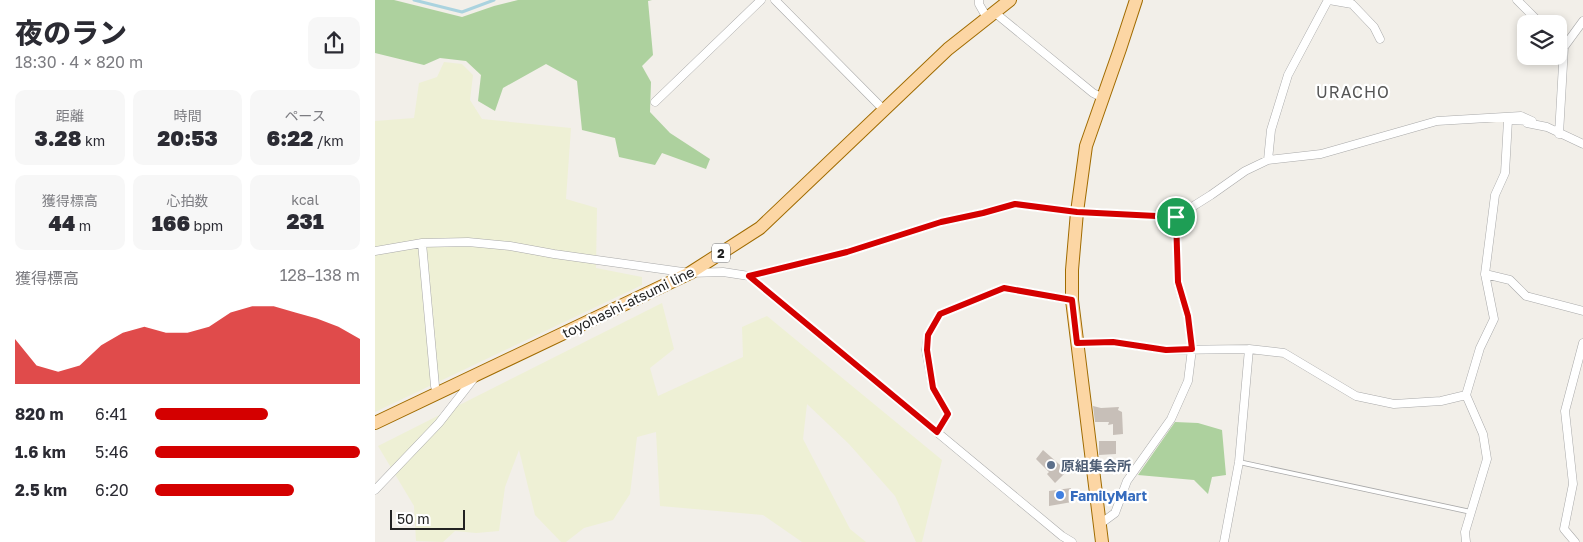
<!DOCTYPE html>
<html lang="ja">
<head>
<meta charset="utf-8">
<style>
	body { margin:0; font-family:"Golos Text","Noto Sans JP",sans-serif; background:#f7f7f7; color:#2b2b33; height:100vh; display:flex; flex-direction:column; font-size:19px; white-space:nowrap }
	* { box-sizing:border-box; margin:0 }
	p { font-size:16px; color:#7c7c81 }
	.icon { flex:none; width:28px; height:28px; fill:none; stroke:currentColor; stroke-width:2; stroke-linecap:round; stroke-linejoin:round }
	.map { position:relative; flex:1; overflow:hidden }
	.drawer { display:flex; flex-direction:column; background:#fff; width:375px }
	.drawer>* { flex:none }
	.buttons { position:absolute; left:1142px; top:15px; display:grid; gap:10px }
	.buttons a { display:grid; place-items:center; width:50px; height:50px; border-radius:10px; background:#fff; box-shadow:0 2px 8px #0003; font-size:25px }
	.scale { position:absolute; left:15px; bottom:12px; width:75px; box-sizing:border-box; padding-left:5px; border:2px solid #222; border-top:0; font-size:14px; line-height:18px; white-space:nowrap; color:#222; -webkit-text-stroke:4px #fff; paint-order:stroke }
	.pin { position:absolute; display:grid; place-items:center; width:42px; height:42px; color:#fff; margin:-21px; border:2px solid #fff; border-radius:50%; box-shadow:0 1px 5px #0007 }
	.round { display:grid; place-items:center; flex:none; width:52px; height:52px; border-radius:10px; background:#f7f7f7 }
	.summary { display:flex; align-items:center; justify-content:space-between; height:85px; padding:0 15px }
	h1 { font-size:28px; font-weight:800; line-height:38px }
	.figures { display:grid; grid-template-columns:repeat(3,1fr); gap:8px; height:85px; padding:5px 15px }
	.figures div { display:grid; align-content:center; border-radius:10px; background:#f7f7f7; text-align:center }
	.figures b { font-size:21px; font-weight:800 }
	.figures small { font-size:14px; font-weight:400 }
	.figures p { font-size:14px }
	.chart { height:140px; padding:10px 15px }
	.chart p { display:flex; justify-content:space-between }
	.chart svg { width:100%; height:90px; margin-top:5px; fill:#d40000; opacity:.7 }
	ul { padding:0 15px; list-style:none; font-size:16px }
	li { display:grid; grid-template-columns:80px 60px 1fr; align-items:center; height:38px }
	li i { height:12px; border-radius:6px; background:#d40000 }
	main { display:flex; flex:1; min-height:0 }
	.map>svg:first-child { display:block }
</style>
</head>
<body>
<main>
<section class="drawer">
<div class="summary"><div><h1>夜のラン</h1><p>18:30 · 4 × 820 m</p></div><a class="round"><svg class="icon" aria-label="share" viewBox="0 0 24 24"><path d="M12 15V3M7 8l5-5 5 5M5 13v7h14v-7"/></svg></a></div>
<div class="figures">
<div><p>距離</p><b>3.28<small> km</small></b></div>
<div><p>時間</p><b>20:53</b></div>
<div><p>ペース</p><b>6:22<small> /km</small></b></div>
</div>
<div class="figures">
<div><p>獲得標高</p><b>44<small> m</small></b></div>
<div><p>心拍数</p><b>166<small> bpm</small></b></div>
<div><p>kcal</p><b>231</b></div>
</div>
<div class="chart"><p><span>獲得標高</span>128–138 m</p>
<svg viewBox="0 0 160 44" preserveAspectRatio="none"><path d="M0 44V22L10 35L20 38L30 35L40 25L50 19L60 16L70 19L80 19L90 16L100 9L110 6L120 6L130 9L140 12L150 16L160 22V44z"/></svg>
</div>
<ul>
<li><b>820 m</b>6:41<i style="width:55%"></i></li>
<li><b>1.6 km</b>5:46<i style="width:100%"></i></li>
<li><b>2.5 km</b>6:20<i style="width:68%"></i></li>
</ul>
</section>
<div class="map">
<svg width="1208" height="542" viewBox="0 0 1208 542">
	<rect width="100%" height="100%" fill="#f2efe9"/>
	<path fill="#eef0d5" d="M69 62 87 64 98 75 95 100 107 119 196 128 191 199 222 208 221 268 267 277V285L0 412V121L39 118 44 83 62 77Z
		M287 303 299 349 275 368 283 396 368 357 367 327 392 316 567 460 547 542H541L520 496 474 444 432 404 428 439 475 529 491 542H427L388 515 285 506 281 432 262 437 255 494 238 520 209 528 191 542H186L160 515 144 450 130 487 124 531 101 533 80 531 68 542 41 541 39 506 3 446Z"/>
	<path fill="#add19e" d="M0 0H19L87 17 119 6 143 0H277L273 1 278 55 267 66 276 82 275 112 295 133 335 159 331 169 287 153 280 165 244 157 240 138 207 130 202 81 171 64 128 88 120 111 103 101 106 75 91 61 65 58 49 65 0 53Z
		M800 422 823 423 847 430 851 475 837 477 833 494 819 480 763 475Z"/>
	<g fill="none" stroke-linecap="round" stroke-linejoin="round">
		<path stroke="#aad3df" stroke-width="3" d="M39 0 87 12 119 0"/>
	</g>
	<path fill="#c7bfb8" d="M718 406 726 408 744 407 743 410 747 412 748 434 738 435V424L733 425 734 422H720Z
		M724 441H741V454L724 455Z
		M668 450 692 471 680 483 672 474 674 472 661 459Z
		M696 488 697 502 674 506V491Z"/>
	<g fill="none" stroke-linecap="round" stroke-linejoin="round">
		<g stroke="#a9a9a9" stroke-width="5.5">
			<path id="service" d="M864 462 1096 512"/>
		</g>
		<g stroke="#a9a9a9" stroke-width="9">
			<path id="minor" d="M400 0 509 110
				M604 0V4L612 18
				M954 0 977 4 999 27 1005 39
				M1142 0 1166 24
				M619 12 718 93 728 98
				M280 102 386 0
				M1152 123 1172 127 1208 144
				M1184 134 1189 47 1208 21
				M893 160 896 130 913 75 953 0
				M47 243 60 386 62 393
				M0 251 47 243 93 242 135 246 179 254 315 273 348 272 374 276 687 536 697 542
				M1110 274 1135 280 1151 296 1208 311
				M374 276 472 252 566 222 608 213 640 204 702 212 801 217 836 195 870 171 893 160 946 154 1062 121 1146 116 1157 121 1133 120
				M702 343 738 342 791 350 874 349 909 353 981 396 1019 404 1066 401 1091 395
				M562 432 573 414 558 388 551 350 553 335 565 314 629 288 697 300
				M0 490 64 423 100 377
				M725 524 740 513 752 481 796 419 813 381 817 349 813 316 803 283 801 217
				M849 542 864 462 874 349
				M1091 542 1090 532 1112 459 1108 434 1091 395 1105 348 1119 319 1110 274 1120 195 1130 173 1133 120
				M1200 542 1189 529 1198 484 1190 411 1208 343"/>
		</g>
		<g stroke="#a06b00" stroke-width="14">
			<path id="primary" d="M0 423 315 273 385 228 573 49 635 0
				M727 542 697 300V270L702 212 711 146 745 49 761 0"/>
		</g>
		<use href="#service" stroke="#fff" stroke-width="4"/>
		<use href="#minor" stroke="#fff" stroke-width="8"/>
		<use href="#primary" stroke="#fcd6a4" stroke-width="12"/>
	</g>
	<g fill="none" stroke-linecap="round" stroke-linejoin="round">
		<g stroke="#fff" stroke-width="10">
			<path id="route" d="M640 204 702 212 801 217 803 282 813 316 817 349 791 350 738 342 702 343 697 300 629 288 565 314 553 335 552 350 558 388 573 414 562 432 374 276 472 252 566 222 608 213Z"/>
		</g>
		<use href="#route" stroke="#d40000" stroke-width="6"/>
	</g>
	<circle fill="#5c6f8a" stroke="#fff" stroke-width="2" cx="676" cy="465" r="5"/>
	<circle fill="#3f7fe0" stroke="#fff" stroke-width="2" cx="685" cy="495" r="5"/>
	<g text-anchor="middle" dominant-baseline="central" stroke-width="4.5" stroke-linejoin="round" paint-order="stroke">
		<rect fill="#fff" stroke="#646464" stroke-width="1" x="337" y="243.5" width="18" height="19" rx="4"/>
		<g font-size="12" font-weight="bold" fill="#222">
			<text x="346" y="253">2</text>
		</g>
		<g font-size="14" fill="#222" stroke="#fff">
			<text transform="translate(253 302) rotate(-26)">toyohashi-atsumi line</text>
		</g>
		<g font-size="14" font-weight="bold" fill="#4e5e75" stroke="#fff" text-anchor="start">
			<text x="686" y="465">原組集会所</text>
		</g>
		<g font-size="14" font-weight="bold" fill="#366cbe" stroke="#fff" text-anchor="start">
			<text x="695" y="495">FamilyMart</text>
		</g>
		<g font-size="16" letter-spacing="1" fill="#555" stroke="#fff">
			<text x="978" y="92">URACHO</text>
		</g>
	</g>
</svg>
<div class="buttons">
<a><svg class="icon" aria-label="layers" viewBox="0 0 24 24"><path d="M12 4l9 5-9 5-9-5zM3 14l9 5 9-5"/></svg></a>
</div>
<div class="scale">50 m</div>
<div class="pin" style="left:801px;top:217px;background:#1e9e55"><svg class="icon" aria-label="arrive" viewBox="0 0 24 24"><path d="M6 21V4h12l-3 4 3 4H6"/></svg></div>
</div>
</main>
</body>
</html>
